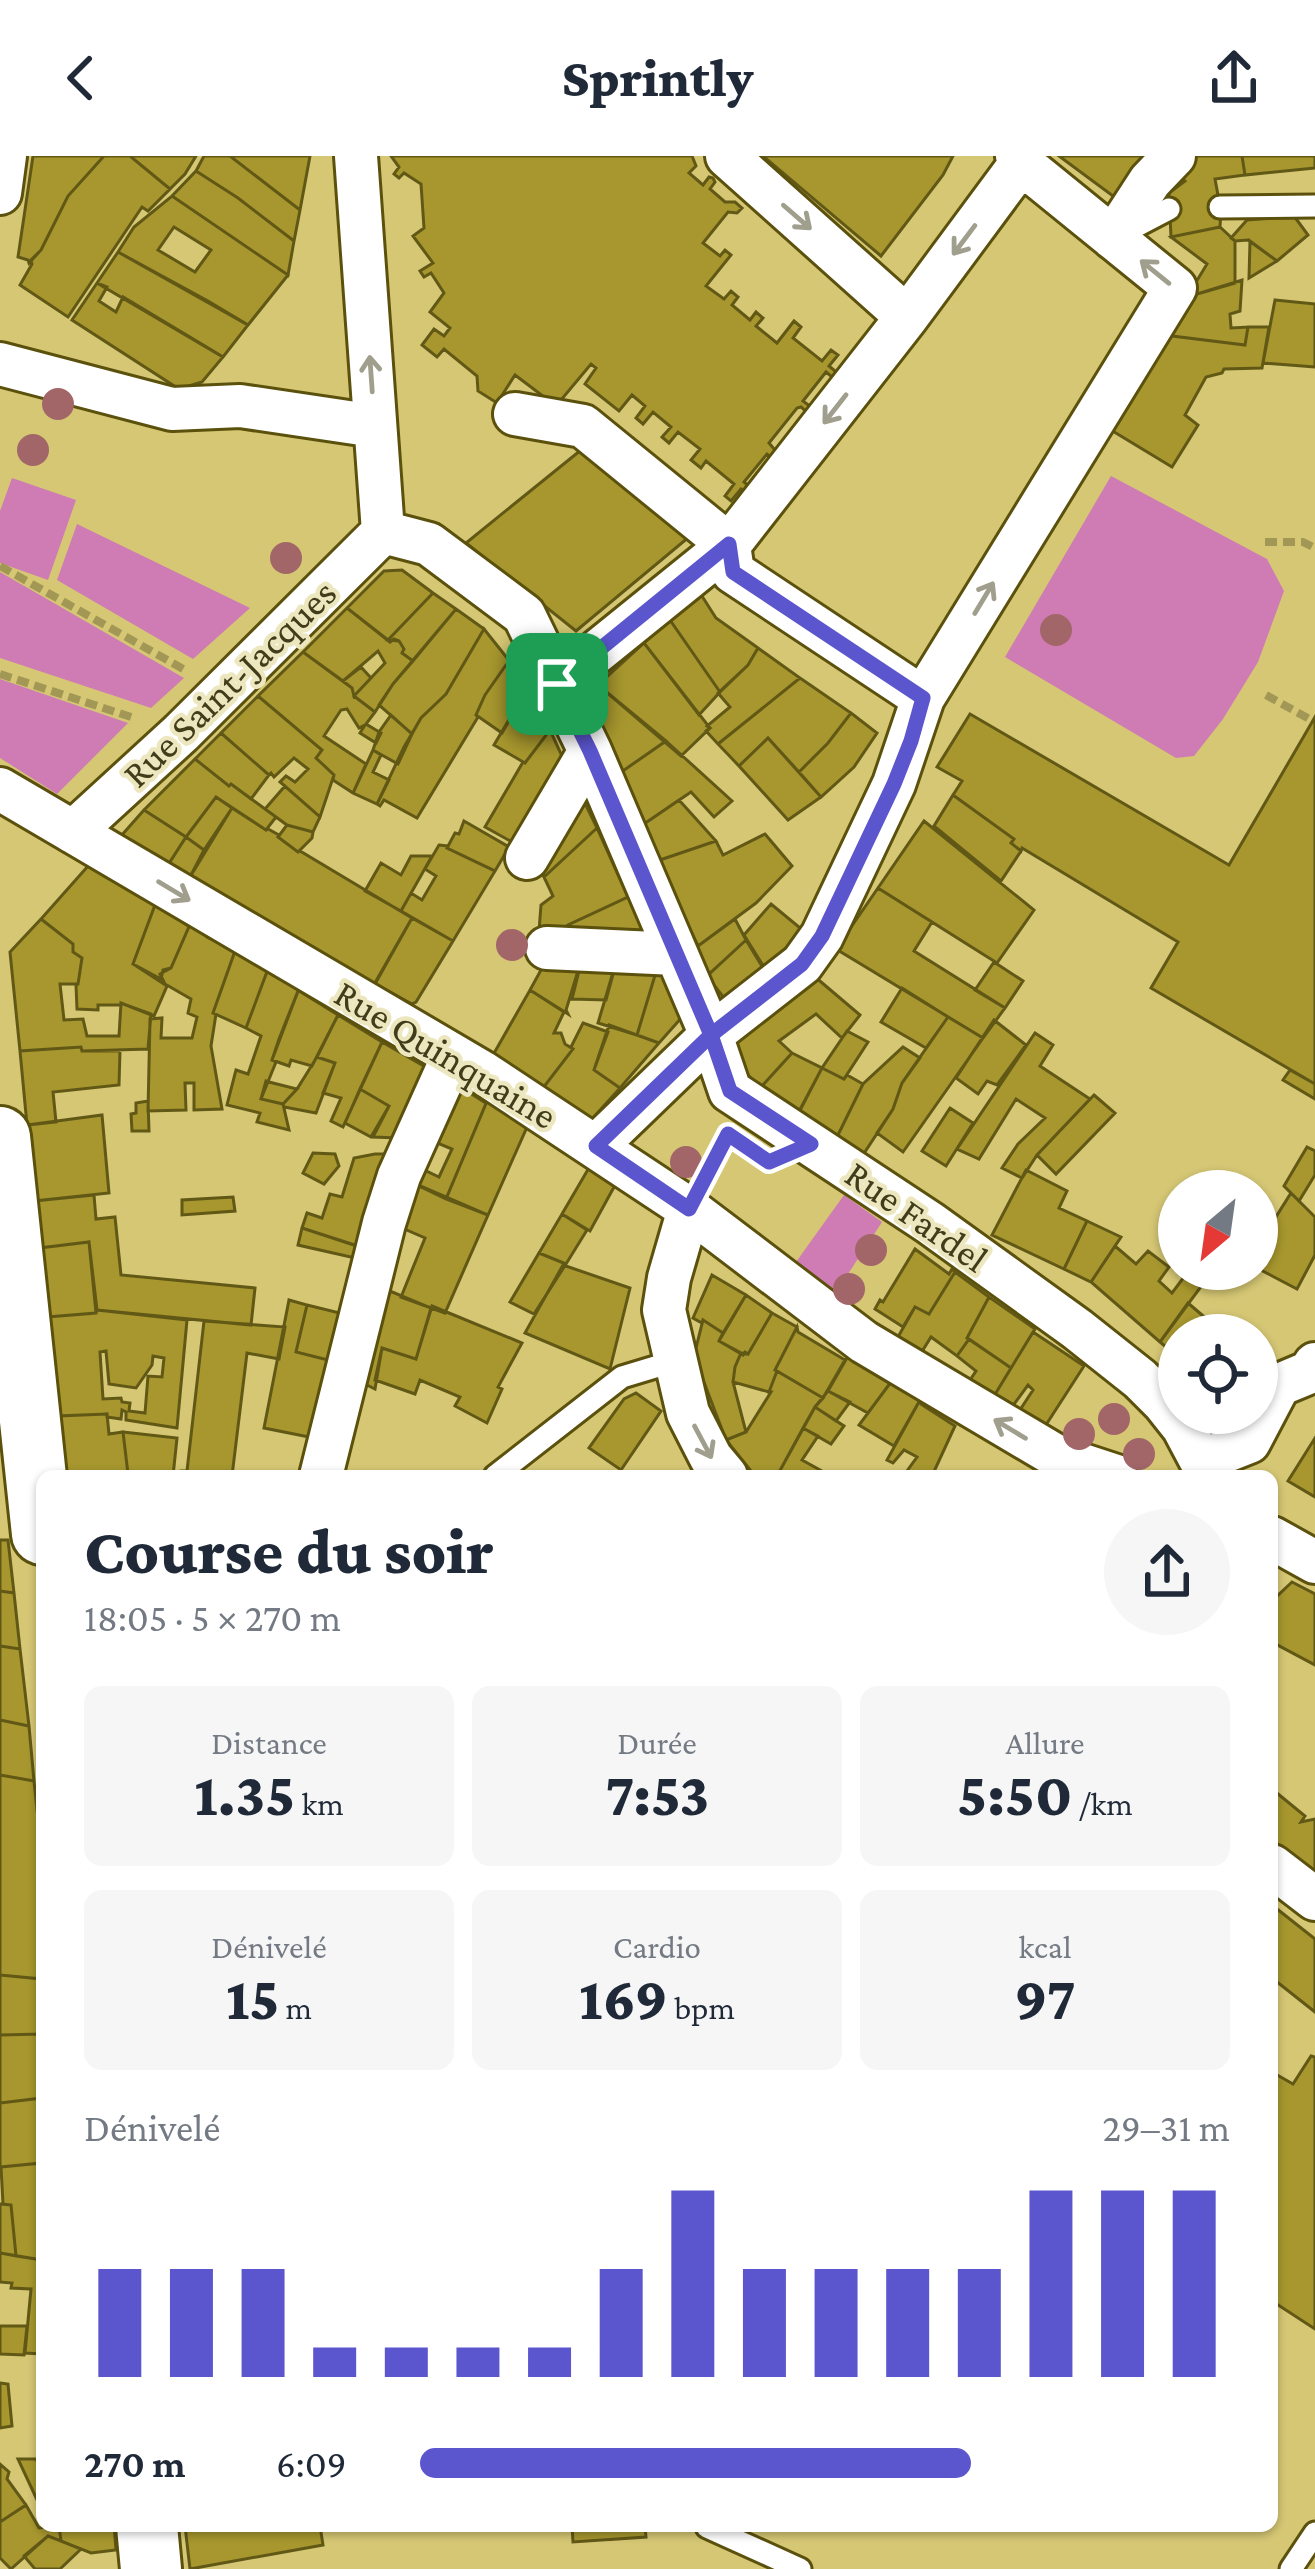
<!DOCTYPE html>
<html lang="fr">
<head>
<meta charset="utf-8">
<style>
	body { margin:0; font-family:"Crimson Pro",serif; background:#f6f6f7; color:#1f2937; height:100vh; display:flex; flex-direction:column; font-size:45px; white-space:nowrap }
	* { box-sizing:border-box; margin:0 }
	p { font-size:39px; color:#747a83 }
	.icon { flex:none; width:66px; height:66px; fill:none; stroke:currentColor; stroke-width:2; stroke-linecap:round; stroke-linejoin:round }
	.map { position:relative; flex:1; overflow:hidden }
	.side { position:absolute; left:36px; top:1314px; width:1242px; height:1062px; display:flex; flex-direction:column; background:#fff; border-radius:18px; box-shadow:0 3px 9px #0004 }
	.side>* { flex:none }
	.needle { width:78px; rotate:209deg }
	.controls { position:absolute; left:1158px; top:1014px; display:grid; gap:24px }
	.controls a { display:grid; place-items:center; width:120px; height:120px; border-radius:50%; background:#fff; box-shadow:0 3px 9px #0004; font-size:60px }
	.pin { position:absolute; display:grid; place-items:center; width:102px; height:102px; color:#fff; margin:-51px; border-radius:24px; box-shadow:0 6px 18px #0006 }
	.round { display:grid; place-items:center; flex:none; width:126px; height:126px; border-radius:63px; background:#f6f6f7 }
	.headline { display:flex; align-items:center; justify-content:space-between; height:204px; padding:0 48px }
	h1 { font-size:66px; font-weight:800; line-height:90px }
	.figures { display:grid; grid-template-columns:repeat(3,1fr); gap:18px; height:204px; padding:12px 48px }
	.figures div { display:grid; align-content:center; border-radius:18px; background:#f6f6f7; text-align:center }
	.figures b { font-size:60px; font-weight:800 }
	.figures small { font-size:33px; font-weight:400 }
	.figures p { font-size:33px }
	.chart { height:336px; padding:24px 48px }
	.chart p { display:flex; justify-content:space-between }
	.chart svg { width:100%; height:216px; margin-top:12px; stroke:#5b56ce; stroke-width:6 }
	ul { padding:0 48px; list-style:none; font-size:39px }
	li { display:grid; grid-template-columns:192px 144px 1fr; align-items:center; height:90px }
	li i { height:30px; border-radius:15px; background:#5b56ce }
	header { display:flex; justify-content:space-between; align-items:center; height:156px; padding:0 48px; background:#fff; font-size:54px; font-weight:800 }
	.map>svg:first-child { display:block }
</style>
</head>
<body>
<header><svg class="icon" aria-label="back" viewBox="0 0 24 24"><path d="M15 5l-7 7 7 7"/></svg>Sprintly<svg class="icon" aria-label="share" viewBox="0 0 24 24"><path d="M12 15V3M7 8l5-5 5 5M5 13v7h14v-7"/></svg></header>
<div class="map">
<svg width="1315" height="2413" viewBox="0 0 1315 2413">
	<rect width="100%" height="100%" fill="#d5c774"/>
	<path fill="#ce7cb3" d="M1111 320 1267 403 1284 435 1258 506 1223 563 1194 600 1176 602 1005 501Z
		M12 322 76 344 48 424 0 407V355Z
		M77 368 250 452 193 503 57 424Z
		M0 416 184 522 151 552 0 502Z
		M0 523 128 567 57 638 0 602Z
		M844 1039 882 1066 831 1144 791 1113Z"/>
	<path fill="#a7972e" stroke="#625816" stroke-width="3" fill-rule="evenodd" d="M33 0H104L68 40 41 94 29 107 28 104 18 101Z
		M104 0H130L170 33 148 55 142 51 68 161 20 129 32 108 31 104 41 94 68 40Z
		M130 0H196L185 18 170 33Z
		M204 0H230L300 54 294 85 238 42 196 15Z
		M230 0H310L300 54Z
		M391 0H692L696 10 689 17 703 29 709 21 713 22 715 26 710 33 725 46H735L742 52 737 57 728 56 703 87 720 100 725 94 731 99 706 130 724 143 731 135 738 141 732 149 750 164 756 156 763 162 756 170 777 187 794 165 801 171 793 182 822 205 831 194 838 199 829 210 841 220 837 225 826 216 803 245 815 254 811 260 801 251 797 252 769 287 781 301 777 306 767 298 744 326 755 335 751 340 741 333 731 345 725 340 734 328 706 305 701 312 691 304 700 293 678 276 669 287 662 281 671 271 653 256 643 268 636 262 645 250 632 239 619 255 585 228 596 212 591 208 556 250 515 219 497 247 478 235 477 220 444 193 437 201 422 189 434 173 444 180 450 172 430 156 444 137 431 117 424 121 420 115 433 107 413 80 424 72 421 28 404 17 399 22 394 18 399 11Z
		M763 0H953L943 19 881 100Z
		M1059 0H1152L1113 40Z
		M1194 0H1242L1245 19 1215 23 1221 55 1220 71 1171 81 1169 37 1185 25 1177 17Z
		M1242 0H1315V12L1245 19Z
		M196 15 238 42 294 85 288 119 172 40Z
		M172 40 288 119 248 169 118 96 134 71ZM174 71 211 94 195 116 158 94Z
		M1294 60 1308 79 1277 105 1248 84 1235 85 1231 82 1247 64Z
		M1220 71 1235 85V127L1187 141 1207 108 1171 81Z
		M1250 85 1277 105 1249 122Z
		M118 96 208 145 248 169 223 201 97 127Z
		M1242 124 1240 155 1230 158 1231 172 1248 171 1245 189 1164 179 1187 141Z
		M97 127 107 131 99 145 116 156 123 141 223 201 202 226 179 233 72 164Z
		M1275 144 1315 148V211L1263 207Z
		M1248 171H1269L1262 212 1224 213 1222 217 1206 221 1185 259 1198 269 1172 311 1106 271 1164 179 1245 189Z
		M581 294 689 381 576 475 466 387Z
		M402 414 433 437 388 484 347 452 384 415Z
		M433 437 456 453 413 505 402 497 404 493 399 485 388 484Z
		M700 437 716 462 758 492 748 509 720 536 670 464Z
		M347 452 390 486 394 483 399 485 404 493 402 497 413 505 393 528 375 556 354 540 385 507 378 495 343 525 303 496Z
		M456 453 484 473 446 538 421 562 412 578 379 549 393 528Z
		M670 464 720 536 699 559 644 487Z
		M484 473 511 507 506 509 485 539 476 559 478 561 417 662 384 644 380 650 377 648 404 591 421 562 446 538Z
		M644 487 710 572 681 600 598 529Z
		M758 492 800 522 718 588 706 575 710 572 707 570 730 551 718 537 748 509Z
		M303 496 352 532 354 540 375 556 366 568 381 577 376 587 360 577 365 569 359 572 347 553 341 554 324 580 366 608 353 637 333 624 334 619 316 602 322 594 258 540Z
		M511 507 529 530 502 577 476 559 485 539 506 509Z
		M361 511 371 522 354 540 352 532 343 525Z
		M800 522 851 557 828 587 799 616 768 582 739 610 718 588Z
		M598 529 666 585 617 619 582 543Z
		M529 530 550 574 525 607 494 589Z
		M258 540 322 594 316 602 334 619 320 661 280 626 286 620 295 626 308 613 294 602 274 621 271 617 269 619 221 577Z
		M851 557 877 577 854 611 821 641 799 616 828 587Z
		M970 558 1229 709 1315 561V928L1151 832 1178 786 1022 692 1021 695 1011 687 1014 683 953 639 962 625 937 611Z
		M391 559 412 578 398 608 373 594 379 576Z
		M550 574 567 611 518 701 507 696 512 686 485 671 523 606 525 607Z
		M221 577 269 619 251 643 231 628 229 630 195 603Z
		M768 582 821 641 788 664 739 610Z
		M666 585 732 645 714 661 691 636 641 670 617 619Z
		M373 594 381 599 373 616 389 624 377 648 353 637Z
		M195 603 229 630 231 628 276 661 266 674 216 641 186 681 144 654Z
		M285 630 320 661 313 676 287 669 265 653Z
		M581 639 597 672 544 721 535 702Z
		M953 639 1014 683 1011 687 1021 695 1001 725 934 670Z
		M216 641 232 652 204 694 186 681Z
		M679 644 716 685 657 705 641 670Z
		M232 652 266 674 268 673 279 679 278 681 298 696 300 695 412 762 372 832 190 721Z
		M144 654 186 681 166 712 121 680Z
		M464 665 509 691 495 715 447 692 455 677 459 678Z
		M924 665 1034 754 997 807 878 732Z
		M287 669 313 676 312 682 298 696 278 681Z
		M597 672 628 741 568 769 573 779 539 775 541 749 553 740 544 721Z
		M765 678 792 710 756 747 698 790 657 705 716 685 723 699Z
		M186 681 204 694 190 721 166 712Z
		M439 689 448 690 447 692 495 715 453 785 401 755 411 737 422 744 436 720 425 713Z
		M411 700H432L401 755 365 735 381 707 401 719Z
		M89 709 155 749 133 808 167 830 154 860 121 847V849H98V854L77 853 76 829 78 828 82 802 73 796V788L41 763Z
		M878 732 932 766 914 795 1005 852 983 882 836 793Z
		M628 741 644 776 573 779 568 769Z
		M771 748 805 776 764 811 744 779Z
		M155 749 187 769 191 766 171 812 163 814 161 823 133 808Z
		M412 762 453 785 416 846 412 848 375 828Z
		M41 763 73 788V796L82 802 78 828H60L64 864 83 863 87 880H119L121 847 151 858 148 893 82 895 81 891 20 895 10 796Z
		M735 763 746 784 707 820 692 790 695 787 698 790Z
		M191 766 207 781 235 795 213 857 216 858 211 890 222 953 194 954V927H185L186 954 148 955 150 863 162 862 161 882H192L197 861 188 857 191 843 165 828 160 818 171 812Z
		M746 784 766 817 724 842 707 820Z
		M235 795 268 813 246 872 213 857Z
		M547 803 581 805 566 854 568 858 530 834Z
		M617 803 656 816 637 879 598 867Z
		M994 806 1023 825 1005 852 975 834Z
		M581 807 615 811 606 844 572 843Z
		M268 813 300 830 279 883 272 904 276 906 261 943 283 948 289 974 257 966 260 957 227 949 236 914 248 918 261 880 246 872Z
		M656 816 664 819 683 860 659 887 637 879Z
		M814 820 860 859 842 882 816 858 779 885 792 897 761 931 729 902 726 882Z
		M300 830 304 832 301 836 338 859 312 910 291 904 289 910 272 904Z
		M902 832 948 861 926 892 881 866Z
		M530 834 564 856 554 877H561L565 888 573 893 543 932 493 899Z
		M338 859 382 886 343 971 331 965 341 942 323 937 335 907 317 901Z
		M948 861 983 882 903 996 877 977 893 953 902 927Z
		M994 864 1026 889 997 929 987 925 978 938 956 922Z
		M583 867 608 876 594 914 620 932 592 963 543 932 573 893 571 891Z
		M609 869 659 887 620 932 594 914Z
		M847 875 868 886 844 923 822 912Z
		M1035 877 1053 889 1040 910 1090 943 1037 999 1022 1022 1002 1012 1018 988 1045 962 1016 943 979 1003 957 993Z
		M382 886 434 916 399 982 373 981 389 950 360 933Z
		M81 891 82 895H120L119 929 53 936 56 966 27 969 20 895Z
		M903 891 920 902 902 927 893 953 859 1005 835 985 863 928Z
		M792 897 822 912 796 962 761 931Z
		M317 901 335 907 316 957 284 951 283 948 297 933Z
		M822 912 844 923 847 919 863 928 835 985 795 963Z
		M1290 914 1315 928V943L1283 924Z
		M266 925 269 926 297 933 283 948 261 943Z
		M454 927 484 946 487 936 490 938 446 1043 411 1026 418 1011 439 1021 452 993 430 984Z
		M360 933 389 950 371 981 345 967Z
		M490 938 531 962 488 1059 446 1043Z
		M1094 939 1115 957 1056 1018 1037 999Z
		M148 945 149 975H132L131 958 136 957V947Z
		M950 952 973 967 946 1010 922 995Z
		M102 959 109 1037 34 1045 27 969Z
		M1307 991 1315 995V1019L1299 1045 1284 1030Z
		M313 997 335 998 339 1010 324 1028 303 1017Z
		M375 998H392L366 1093 302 1072 307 1057 322 1062 330 1038 342 1041 354 1002Z
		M590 1010 606 1020 614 1031 590 1075 562 1058Z
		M1026 1014 1067 1035 1059 1052 1087 1065 1064 1113 992 1079Z
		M411 1026 488 1059 445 1157 401 1141 425 1082 393 1068Z
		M1291 1037 1315 1061V1099L1297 1133 1257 1112V1091Z
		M94 1039 96 1063 115 1061 121 1119 255 1132 251 1169 97 1154 89 1086 39 1092 34 1045Z
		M233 1041 235 1055 182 1059V1044Z
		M562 1058 587 1074 566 1108 539 1097Z
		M1087 1065 1121 1081 1091 1126 1064 1113Z
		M302 1072 358 1090 355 1102 298 1089Z
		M89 1086 96 1157 47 1161 39 1092Z
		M1115 1090 1136 1108 1148 1095 1169 1111 1159 1125 1172 1137 1190 1113H1214L1160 1186 1091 1126Z
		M915 1093 949 1118 952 1113 955 1116 929 1158 915 1151 903 1171 875 1153 880 1144 883 1146Z
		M539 1097 566 1108 534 1158 510 1146Z
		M563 1109 630 1132 610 1213 525 1177Z
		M955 1116 989 1141 967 1182 969 1183 957 1200 931 1181 918 1202 894 1188 915 1151 929 1158Z
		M712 1119 746 1139 723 1177 703 1164 702 1167 693 1162Z
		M385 1133 431 1152 416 1203 382 1192 375 1233 353 1222Z
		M746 1139 772 1157 748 1198 745 1196 743 1199 719 1185Z
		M989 1141 1035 1173 1011 1212 967 1182Z
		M289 1144 307 1149 296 1196 336 1206 309 1281 264 1272Z
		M1188 1147 1223 1177 1233 1164 1250 1179H1179V1202L1160 1186Z
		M307 1149 348 1159 336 1206 296 1196Z
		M432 1150 522 1187 498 1231 502 1233 487 1267 455 1250 460 1241 420 1224 415 1238 375 1224 382 1192 416 1203Z
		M97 1154 187 1164 177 1272 126 1264V1256L122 1254 121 1263 107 1261V1258L58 1260 47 1161 96 1157ZM106 1195 109 1228 136 1232 152 1209 153 1200 164 1202 162 1221 148 1220 145 1257 129 1255 130 1247 122 1246 121 1242 103 1243 100 1196Z
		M772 1157 797 1171 775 1214 777 1215 769 1236 733 1226 735 1211 741 1197 748 1198Z
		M703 1164 723 1177 719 1185 741 1197 735 1211 733 1226 746 1276 726 1284 694 1200Z
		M204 1165 285 1171 279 1203 247 1197 232 1320H180L181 1315H187Z
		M797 1171 798 1176 845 1204 823 1242 775 1214Z
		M1033 1176 1084 1210 1042 1275 1016 1260 1033 1234 1028 1229 1009 1255 991 1245Z
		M969 1183 1011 1212 991 1245 966 1230 976 1215 957 1200Z
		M848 1200 891 1226 868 1257 828 1235Z
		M777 1215 823 1242 815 1251 777 1320H755L726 1284 746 1276 771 1236H769Z
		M891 1226 920 1244 894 1290 859 1269Z
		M828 1235 850 1246 836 1265 815 1251Z
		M636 1237 661 1255 621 1314 589 1292 624 1243Z
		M920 1244 921 1248 955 1270 932 1320H916L907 1315 917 1301 904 1294 893 1307 887 1304Z
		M815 1251 844 1270 831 1288 803 1272Z
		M107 1258 109 1278 123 1276 128 1318 65 1320 58 1260Z
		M803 1272 818 1280 802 1304 831 1320H777Z
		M123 1276 177 1282 173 1320H167V1317L151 1318V1316L128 1318Z
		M1315 1282V1341L1288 1325Z
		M0 1384H8L14 1437 0 1435Z
		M1292 1426 1315 1438V1509L1272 1486V1445Z
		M0 1435 14 1437 20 1493 0 1490Z
		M0 1490 20 1493 29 1570 0 1564Z
		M0 1564 29 1570 34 1625 0 1619Z
		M0 1619 34 1625 42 1701V1823L0 1819Z
		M1272 1633 1305 1660 1301 1666 1315 1663V1719L1272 1684Z
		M1272 1749 1315 1783V1856L1272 1822Z
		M0 1819 42 1823V1878L0 1879Z
		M42 1878V1942L0 1947V1879Z
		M1311 1900 1315 1901V2173L1272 2145V1916L1293 1928Z
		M42 1942V2007L0 2011V1947Z
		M42 2007V2104L16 2100 11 2049 3 2048 1 2011Z
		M0 2048 11 2049 16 2100 0 2097Z
		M0 2097 42 2104V2198L25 2197 31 2133 11 2132 12 2127 0 2126Z
		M0 2170H27L24 2199 0 2198Z
		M0 2227 8 2228 12 2270 0 2272Z
		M18 2303H36L42 2316V2345L38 2346Z
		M0 2308 9 2316 7 2323 26 2349 0 2366Z
		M26 2349 39 2372 59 2370 61 2385 48 2380 11 2413 0 2402V2366Z
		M59 2370H114L116 2394 91 2397 61 2385Z
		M185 2370H320L323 2389 190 2413Z
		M572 2370H645L646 2381 573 2386Z
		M48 2380 61 2385 81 2393 60 2413H35L24 2400Z"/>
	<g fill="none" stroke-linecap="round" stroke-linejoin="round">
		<g stroke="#5b510c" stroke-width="27">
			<path id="lane" d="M1220 51 1315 50
				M1127 75 1169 53
				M495 1320 622 1221 675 1205
				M707 2371 800 2413
				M1291 2413 1315 2377"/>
		</g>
		<g stroke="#5b510c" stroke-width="48">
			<path id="street" d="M356 0 383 376
				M727 0 907 161
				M0 37 5 0
				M1113 82 1150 25 1174 0
				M0 208 172 253 240 250 375 270
				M515 258 583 270 729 389 557 528
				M383 376 429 388 524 459 590 595 711 879 730 935 930 1067 1077 1173 1140 1223 1164 1247 1183 1271 1209 1320
				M923 542 733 416 729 389 907 161 1021 7
				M0 633 482 916 689 1053 864 1186 1058 1301 1116 1320
				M73 676 181 577 383 376
				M527 702 590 595
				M547 792 676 798
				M596 990 711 879 802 808 822 780 894 628 923 542 1175 132 1021 7 1017 0
				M689 1053 669 1122 664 1154 688 1257 711 1302 726 1320
				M1201 1305 1249 1286 1279 1229 1310 1216 1315 1208
				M321 1320 384 1067 399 1020 453 900
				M1272 1382 1315 1406
				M1272 1710 1315 1743"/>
		</g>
		<g stroke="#5b510c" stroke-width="66">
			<path id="secondary" d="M0 981 42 1378
				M147 2370 151 2413"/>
		</g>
		<path stroke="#a29754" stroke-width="8" stroke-dasharray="12 6" stroke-linecap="butt" d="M1265 386H1303L1315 392
			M0 410 185 514
			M0 518 134 562
			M1266 539 1313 565
			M709 1015 727 980"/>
		<use href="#lane" stroke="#fff" stroke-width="21"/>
		<use href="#street" stroke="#fff" stroke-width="42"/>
		<use href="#secondary" stroke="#fff" stroke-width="60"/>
	</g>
	<g fill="#a26669">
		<circle cx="58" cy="248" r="16"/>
		<circle cx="33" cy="294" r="16"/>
		<circle cx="286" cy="402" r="16"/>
		<circle cx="1056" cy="474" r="16"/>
		<circle cx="512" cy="789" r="16"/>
		<circle cx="686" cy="1006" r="16"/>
		<circle cx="871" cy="1094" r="16"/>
		<circle cx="849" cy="1133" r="16"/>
		<circle cx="1114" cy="1263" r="16"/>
		<circle cx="1079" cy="1278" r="16"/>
		<circle cx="1139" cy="1298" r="16"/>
	</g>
	<defs><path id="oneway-shaft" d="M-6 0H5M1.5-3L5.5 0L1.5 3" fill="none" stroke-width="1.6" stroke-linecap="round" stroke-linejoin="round" transform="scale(3)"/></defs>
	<g stroke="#a09e8c">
		<use href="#oneway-shaft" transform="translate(797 61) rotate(41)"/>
		<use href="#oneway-shaft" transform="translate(964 84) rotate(127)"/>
		<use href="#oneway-shaft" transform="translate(1155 116) rotate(-141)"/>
		<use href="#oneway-shaft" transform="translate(371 218) rotate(-94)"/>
		<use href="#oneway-shaft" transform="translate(835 253) rotate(128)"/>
		<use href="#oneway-shaft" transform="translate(984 442) rotate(-59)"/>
		<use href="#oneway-shaft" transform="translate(174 735) rotate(31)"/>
		<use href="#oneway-shaft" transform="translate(1010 1273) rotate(-149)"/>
		<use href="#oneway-shaft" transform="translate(703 1286) rotate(62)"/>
	</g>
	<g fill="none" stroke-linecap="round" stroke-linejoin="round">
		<g stroke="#fff" stroke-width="24">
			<path id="route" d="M557 528 590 595 711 879 596 990 689 1053 728 978 769 1006 811 988 730 935 711 879 802 808 822 780 894 628 911 585 923 542 733 416 729 388 557 528"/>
		</g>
		<use href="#route" stroke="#5b56ce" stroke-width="15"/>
	</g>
	<g text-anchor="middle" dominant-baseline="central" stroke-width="9" stroke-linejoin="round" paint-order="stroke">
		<g font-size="39" fill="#413c19" stroke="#ede7bf">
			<text transform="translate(229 527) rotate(-44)">Rue Saint-Jacques</text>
			<text transform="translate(446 898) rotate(31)">Rue Quinquaine</text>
			<text transform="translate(917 1060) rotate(35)">Rue Fardel</text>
		</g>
	</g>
</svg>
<div class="controls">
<a><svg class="needle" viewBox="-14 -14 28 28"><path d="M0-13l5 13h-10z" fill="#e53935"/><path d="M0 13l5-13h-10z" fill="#747a83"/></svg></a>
<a><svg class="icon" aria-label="locate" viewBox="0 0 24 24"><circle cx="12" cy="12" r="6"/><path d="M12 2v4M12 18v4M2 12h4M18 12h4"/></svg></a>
</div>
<div class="pin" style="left:557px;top:528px;background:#1e9e55"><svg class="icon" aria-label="arrive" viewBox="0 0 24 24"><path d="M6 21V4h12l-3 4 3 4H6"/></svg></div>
<section class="side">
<div class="headline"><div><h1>Course du soir</h1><p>18:05 · 5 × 270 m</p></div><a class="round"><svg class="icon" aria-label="share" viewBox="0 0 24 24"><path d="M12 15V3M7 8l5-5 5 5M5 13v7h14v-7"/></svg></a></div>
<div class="figures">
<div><p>Distance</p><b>1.35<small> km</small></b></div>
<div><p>Durée</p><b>7:53</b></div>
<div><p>Allure</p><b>5:50<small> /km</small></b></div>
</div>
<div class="figures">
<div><p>Dénivelé</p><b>15<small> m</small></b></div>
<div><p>Cardio</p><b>169<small> bpm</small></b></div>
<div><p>kcal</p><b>97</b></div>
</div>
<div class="chart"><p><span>Dénivelé</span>29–31 m</p>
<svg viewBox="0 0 160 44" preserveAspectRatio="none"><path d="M5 44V22M15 44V22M25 44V22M35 44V38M45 44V38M55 44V38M65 44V38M75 44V22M85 44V6M95 44V22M105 44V22M115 44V22M125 44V22M135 44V6M145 44V6M155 44V6"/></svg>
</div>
<ul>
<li><b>270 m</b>6:09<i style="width:68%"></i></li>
</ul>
</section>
</div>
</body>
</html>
